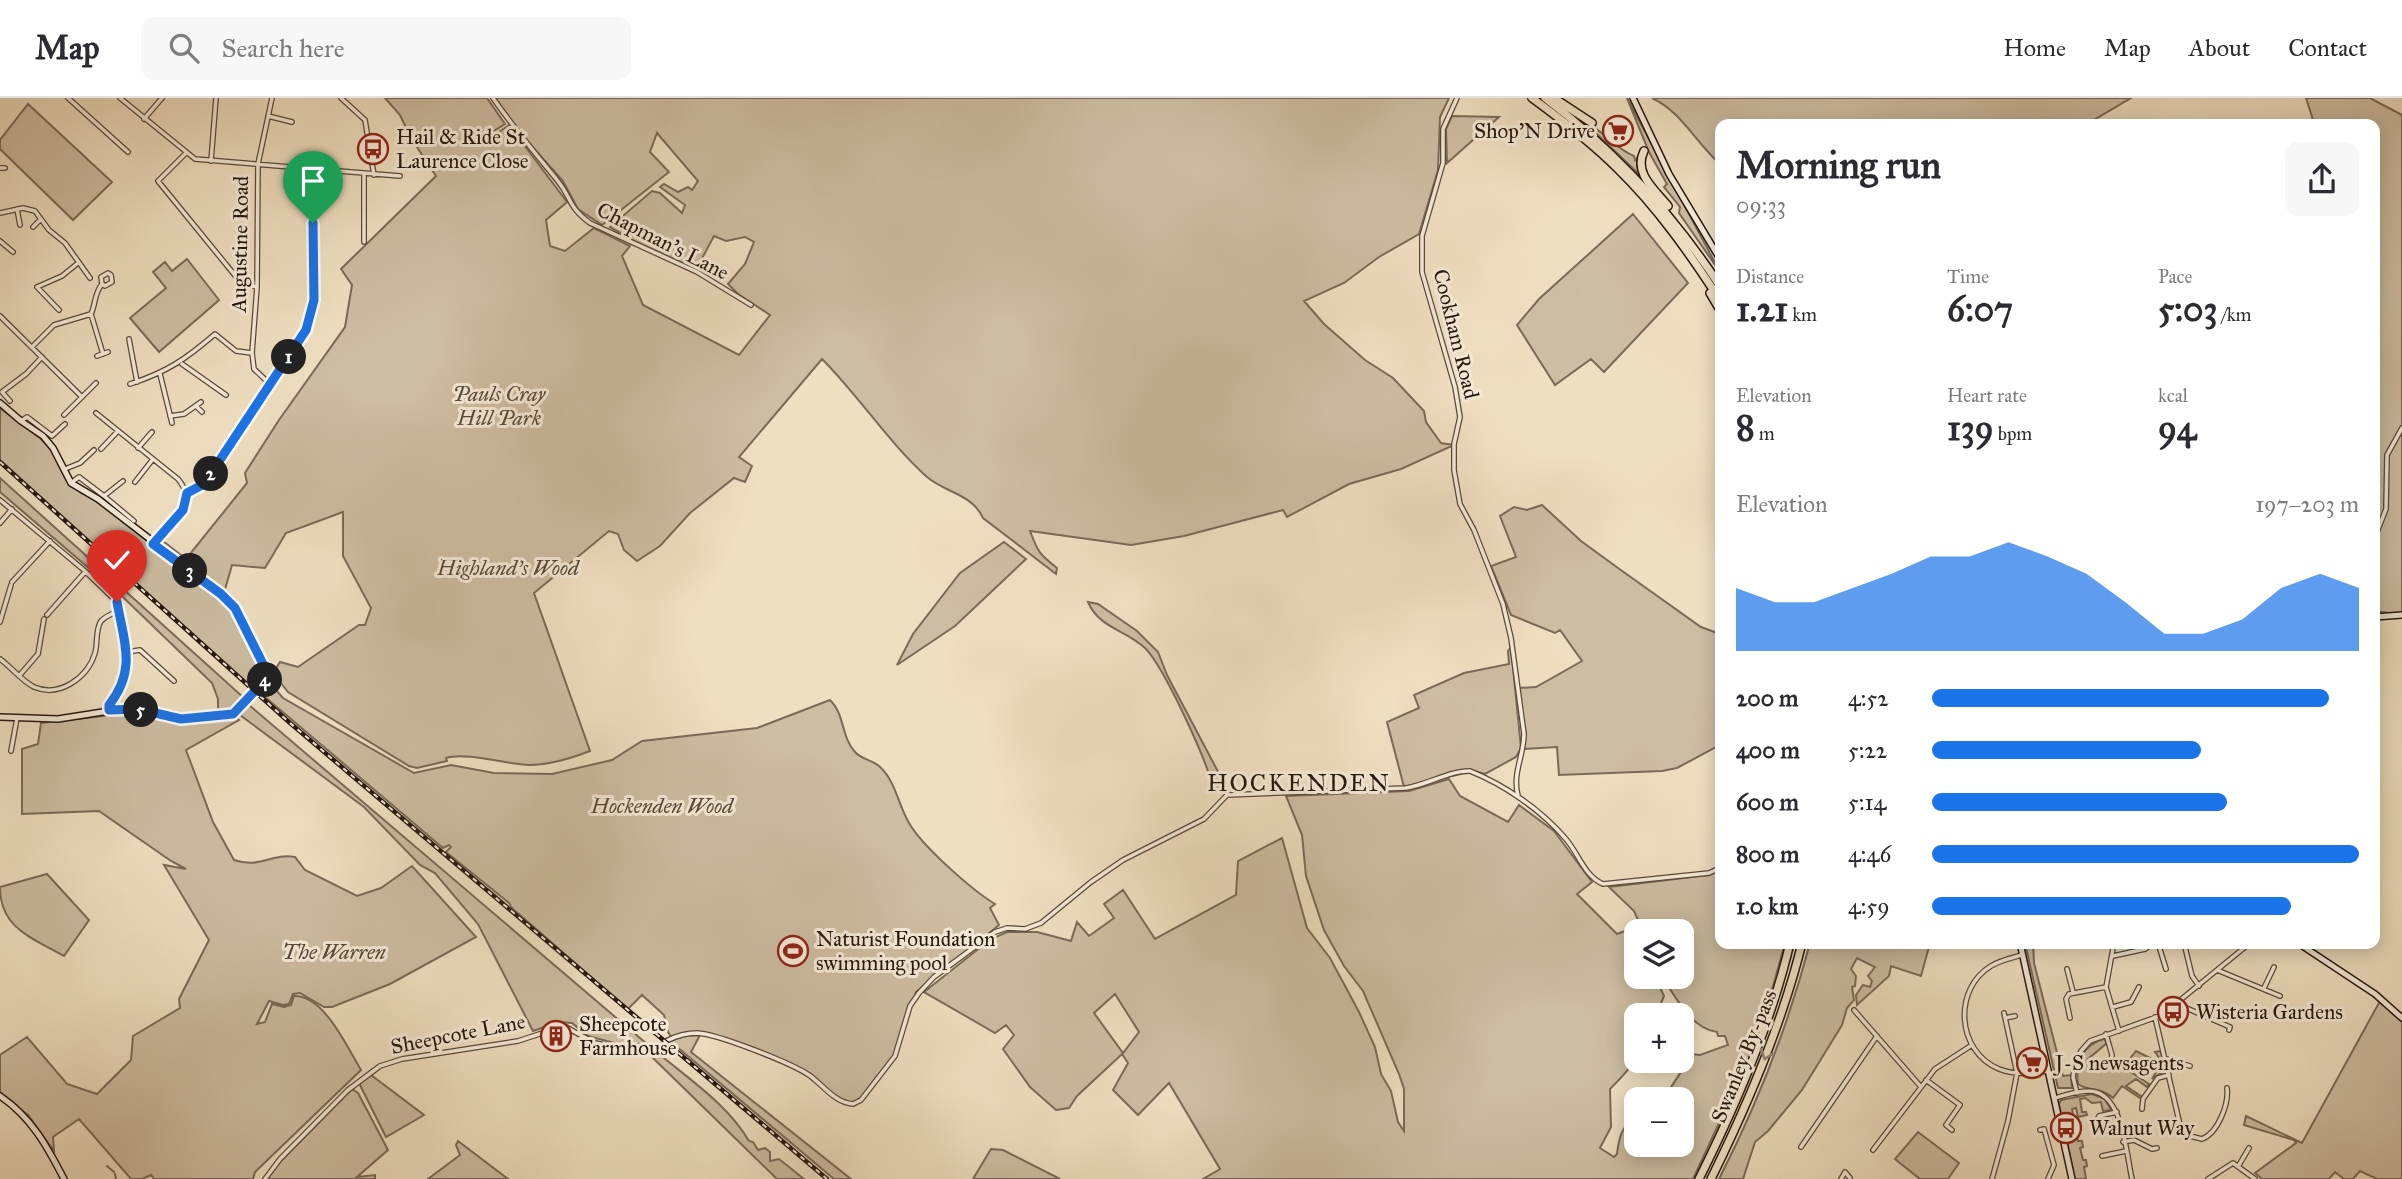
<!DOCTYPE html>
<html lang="en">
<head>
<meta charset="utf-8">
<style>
	body { margin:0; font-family:"IM FELL Great Primer",serif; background:#f7f7f7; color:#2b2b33; height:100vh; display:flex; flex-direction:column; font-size:26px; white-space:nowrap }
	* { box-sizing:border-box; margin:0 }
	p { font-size:23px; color:#7c7c81 }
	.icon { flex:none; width:38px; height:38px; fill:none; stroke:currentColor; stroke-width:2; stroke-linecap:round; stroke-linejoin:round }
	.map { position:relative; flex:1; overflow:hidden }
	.sheet { position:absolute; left:1715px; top:21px; width:665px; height:830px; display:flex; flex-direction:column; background:#fff; border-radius:14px; box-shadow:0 4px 18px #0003 }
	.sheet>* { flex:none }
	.controls { position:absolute; left:1624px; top:821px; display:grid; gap:14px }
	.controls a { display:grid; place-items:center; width:70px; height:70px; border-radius:14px; background:#fff; box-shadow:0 4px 18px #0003; font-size:35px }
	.pin { position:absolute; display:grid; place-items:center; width:60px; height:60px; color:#fff; margin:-72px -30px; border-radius:50% 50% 50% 0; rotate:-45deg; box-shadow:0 0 7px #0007 }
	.pin .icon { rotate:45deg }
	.km { position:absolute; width:35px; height:35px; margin:-18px; border-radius:50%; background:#222; color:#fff; font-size:19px; line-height:35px; text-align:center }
	.round { display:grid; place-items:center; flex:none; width:74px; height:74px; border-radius:14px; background:#f7f7f7 }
	.summary { display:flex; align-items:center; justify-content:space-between; height:119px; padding:0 21px }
	h1 { font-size:38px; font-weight:700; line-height:52px }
	.metrics { display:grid; grid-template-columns:repeat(3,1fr); gap:10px; height:119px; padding:7px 21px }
	.metrics div { display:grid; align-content:center }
	.metrics b { font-size:35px; font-weight:700 }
	.metrics small { font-size:19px; font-weight:400 }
	.metrics p { font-size:19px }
	.chart { height:196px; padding:14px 21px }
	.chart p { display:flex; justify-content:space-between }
	.chart svg { width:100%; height:126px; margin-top:7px; fill:#1a73e8; opacity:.7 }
	ul { padding:0 21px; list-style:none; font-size:23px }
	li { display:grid; grid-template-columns:112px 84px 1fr; align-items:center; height:52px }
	li i { height:18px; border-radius:9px; background:#1a73e8 }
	header { display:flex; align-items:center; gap:42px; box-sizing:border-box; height:98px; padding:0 35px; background:#fff; border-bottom:2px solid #e1e1e2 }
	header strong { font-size:33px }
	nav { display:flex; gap:38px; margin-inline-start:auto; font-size:24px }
	.search { width:490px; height:63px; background:#f7f7f7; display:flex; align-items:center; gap:18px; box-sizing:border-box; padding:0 24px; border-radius:14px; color:#7c7c81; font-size:26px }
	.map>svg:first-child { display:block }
</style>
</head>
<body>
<header>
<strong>Map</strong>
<div class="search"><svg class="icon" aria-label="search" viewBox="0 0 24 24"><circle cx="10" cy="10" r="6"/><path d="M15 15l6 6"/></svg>Search here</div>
<nav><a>Home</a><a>Map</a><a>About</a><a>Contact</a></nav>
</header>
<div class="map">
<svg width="2402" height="1081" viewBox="0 0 2402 1081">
	<rect width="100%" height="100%" fill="#efdfc1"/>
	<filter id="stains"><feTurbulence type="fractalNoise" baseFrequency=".00286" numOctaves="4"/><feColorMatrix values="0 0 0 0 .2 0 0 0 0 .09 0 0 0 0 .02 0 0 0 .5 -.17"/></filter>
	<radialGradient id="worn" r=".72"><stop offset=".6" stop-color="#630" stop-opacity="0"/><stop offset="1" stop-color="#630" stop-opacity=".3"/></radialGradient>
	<path fill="#cdbda2" stroke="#7a6a58" stroke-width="2" fill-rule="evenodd" d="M385 0H487L505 26 494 33 486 43 509 27 567 104 546 122 550 148 565 153 594 130 630 148 622 158 643 207 739 257 770 217 738 196 728 186 745 166 754 144 745 139 726 143 714 138 698 168 694 170 638 145 610 129 652 93 660 95 682 115 685 107 660 89 664 86 678 94 688 89 692 92 698 83 657 35 650 54 669 74 602 127 578 111 563 83 520 35 495 0H1449L1440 19 1438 72 1419 136 1379 159 1344 185 1304 203 1324 226 1365 262 1393 280 1424 313 1426 324 1441 345 1454 347 1401 371 1349 386 1287 419 1283 412 1184 438 1131 447 1030 433C1038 454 1039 456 1057 470L1056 476 983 420C972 396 946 395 927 379 888 344 859 298 822 261L739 359 752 368 745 384 734 380 690 415 660 448 637 463 624 452 618 436 609 433 534 495 590 653C572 660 548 667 529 667 506 666 466 654 446 660L447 663 417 670 409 668 288 594 273 575 280 564 298 569 359 527H365L371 510 343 458V414L286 435 265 470 232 467 224 495 162 449 163 443 186 461 247 385 245 375 279 322 345 229 352 187 341 171 436 78 411 40 400 17Z
		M1627 0 1720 174 1679 115 1680 109 1664 89 1667 86 1649 54Z
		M1652 0H2131L2087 26H1720V66C1696 45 1682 14 1652 0Z
		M2306 0H2370L2402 17V517L2375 513V26H2282L2314 25Z
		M28 6 112 84 73 122 0 51V42Z
		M1452 18 1499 19 1447 65 1446 31Z
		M1584 24C1604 32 1614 50 1634 58L1635 62 1637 60 1640 77Z
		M1633 116 1688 185 1604 274 1591 261 1555 287 1517 227 1539 201Z
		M187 161 219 202 159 254 130 220 166 190 153 174 165 164 172 173Z
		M0 310 40 340 53 353 68 383 81 395 97 402 224 504 234 515 266 575 252 591 0 362Z
		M0 380 244 600 231 613 218 615V601L212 585 126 502 0 394Z
		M1542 407 1581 443 1618 470 1701 529 1720 536V647L1677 670 1662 673 1559 677 1557 649 1524 651 1518 590 1536 589 1582 563 1560 532 1555 535 1511 517 1491 468 1516 459 1500 418 1514 409 1527 412Z
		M1004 444 1026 461 955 528 897 567 913 536 960 475Z
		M1088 504 1098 506 1137 533 1158 554 1167 577 1224 685 1222 692 1213 691C1208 664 1164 569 1145 550 1126 532 1099 530 1088 504Z
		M1511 549 1521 650 1516 659 1485 676 1471 672 1404 689 1387 624 1419 610 1414 597 1464 575 1509 566 1508 553Z
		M267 582 283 600 414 675 451 667 494 675 552 676 612 662 642 643 757 630 830 602C845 616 841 639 855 654 861 661 872 662 879 668 896 683 898 707 909 725 922 748 972 792 995 806L990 810 999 827 916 894 894 958 861 1002 853 1005 836 1000 810 977 763 956 700 935 672 940 668 934 664 917 642 897 628 911 512 810 509 805 446 754 451 749 449 747 443 750 258 593Z
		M249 607 647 946H618L588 938 572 925 559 924 533 933 478 826 435 775 420 767 364 709 240 617Z
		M130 615 175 624 235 618 239 622 186 652 213 724 234 762C261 771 271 755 295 759L305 772 357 798 381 790 412 768 476 839 390 886 332 909H324L300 895 293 896 289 906 283 907 269 903 257 926 265 924 272 906 284 909 291 907 294 898C324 897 347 949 361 972L255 1074 253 1081H154L151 1077 142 1081H131L79 1021 53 1039 54 1053 28 1017 0 996V957L27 939 67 986 97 996 131 962 133 938 180 910 179 901 209 842 164 767 186 771 171 763 99 713 22 716V651L38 646 41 625Z
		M1449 681 1460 698 1508 724 1519 707 1554 733 1592 784 1577 796 1617 836 1635 829 1636 878 1655 879 1664 898 1656 917H1636C1636 960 1642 960 1610 991L1611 1029 1600 1050 1614 1059 1617 1056C1619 1039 1621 1030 1636 1018V1046H1682V1001H1665C1670 987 1684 973 1691 956L1700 957 1728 947 1725 938H1718L1717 934C1691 931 1676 899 1662 879L1682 878V833H1643L1634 813 1609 789 1709 777 1720 772V845H1785L1767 910 1748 963 1693 1081H1203L1220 1071 1169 985 1138 1017 1113 992 1128 965 1122 956 1077 998 1069 1010 1056 1012 1030 989 1003 951 1014 937 1006 927 995 935 924 894 991 841 1007 834H1037L1071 843 1077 824 1089 838 1114 820 1104 806 1123 792 1155 841 1236 797 1238 763 1282 740 1307 830 1330 860 1359 914 1375 949 1381 976 1391 993 1398 1024 1404 1033V991L1399 976 1363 893 1344 868 1324 832 1306 778 1302 737 1286 698 1409 693ZM1115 896 1139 934 1123 955 1094 915Z
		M47 776 89 822 64 858C33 840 0 831 0 789Z
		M1810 845H1930L1921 878 1891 868 1889 878 1857 907 1856 897 1863 887 1870 889 1872 883 1868 878 1875 869 1857 860 1851 871 1856 878 1855 888 1852 889 1854 902 1847 910 1842 927 1802 992 1768 1033 1755 1044 1743 1081H1719C1758 1005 1788 928 1810 845Z
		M2025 845H2033L2034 865 2063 978 2071 977 2072 990H2058Z
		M2380 903 2402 923V1081H2377L2360 1073 2353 1081H2344L2335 1074 2329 1081H2262L2255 1075 2296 1045 2294 1042 2244 1027 2246 1018 2302 1045Z
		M700 937 691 954 851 1081H834L670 943 684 938Z
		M2104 941 2107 945 2088 961 2116 973H2120L2136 953 2156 963 2160 961 2155 954 2161 953 2164 973 2152 981 2159 969 2154 966 2149 973 2136 965 2128 972 2149 986 2147 989 2136 981 2126 988 2141 998 2140 1000 2122 988 2113 1000C2101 989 2087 993 2078 986 2075 966 2083 946 2104 941Z
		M658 955C690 982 728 1007 749 1043L753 1044 758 1052 765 1050 770 1054V1063L779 1061 804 1081H777L651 958Z
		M371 977 424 1017 386 1039 359 985Z
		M352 991 358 995 388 1052 357 1079 375 1077V1081H267L276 1068Z
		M2092 996 2105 1001 2111 1012 2103 1013 2101 1004 2092 1005 2085 1000 2080 1001 2082 1014H2086L2087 1017 2078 1019 2076 1010 2072 1011 2078 1043H2082L2083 1049 2080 1050 2083 1062H2086L2087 1068 2084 1069 2086 1081H2075L2059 1006 2061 1002Z
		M1918 1034 1959 1065 1948 1081H1920L1895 1061Z
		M458 1043 508 1081H428L460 1057 456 1047Z
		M991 1051 1003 1052 1060 1081H973Z"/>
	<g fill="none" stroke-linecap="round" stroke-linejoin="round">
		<path stroke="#766654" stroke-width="2" d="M107 1068 114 1074
			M115 1076 116 1081"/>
		<path stroke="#c7b79d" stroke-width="3.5" stroke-dasharray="3.5 2" stroke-linecap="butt" d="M655 949 666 943"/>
		<g stroke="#58493a" stroke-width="6">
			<path id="street" d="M68 0 128 54
				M120 0 195 61 400 78
				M341 0 365 22 374 77
				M493 0C513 29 535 55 557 82 572 100 567 108 590 125L697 174 751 207
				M1457 0 1443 31V65L1422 138V174L1455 289 1460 319 1454 346V372L1460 406 1474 432 1503 506 1511 540 1524 636C1524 658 1512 675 1518 698
				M268 18 292 24
				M144 21 162 0
				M186 55 158 83 242 186 257 189
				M211 63 216 0
				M0 70H5
				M17 111 20 127
				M0 115 23 110 35 113 49 132 65 145 90 180
				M33 129 41 121
				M0 143 13 154
				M364 144V76
				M59 212 37 189 62 178 78 165
				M91 216 103 256
				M0 218 82 299
				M129 241 137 284
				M32 249 54 227 91 216C96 205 94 196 102 186L101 179 108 175 111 177 112 184 105 188 102 186
				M97 258 108 254
				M182 266 226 297
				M160 276 172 325
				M130 286C167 274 186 261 215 236L236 253 252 255
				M271 287 254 271 252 255 257 189 258 66 272 0
				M10 303 2 294 26 276 42 259
				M197 309 202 314
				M96 315 178 381C199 405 171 426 155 444
				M64 317 96 285
				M170 318 184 316 201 304
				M21 323 27 319 52 338 65 326
				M138 350 152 334
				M101 351 118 333
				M65 371 80 365 94 352
				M135 384 153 361
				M71 385 79 379 104 398 123 383
				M187 395 204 386 306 232 312 217 314 202 313 125 309 106 312 71
				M104 398 134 423
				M0 402 85 473 117 504 127 554 126 577 119 594 109 607V613
				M0 425 12 411
				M2375 439 2386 411 2387 357 2402 330
				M12 484 50 443
				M47 517 85 474
				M0 524 11 487
				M127 554 140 552 174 583
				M0 561C11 569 22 583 34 589 60 600 88 579 95 555 98 545 95 532 101 523 106 517 113 517 119 511
				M19 578 38 556 44 521
				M11 653 17 620
				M2114 845 2106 889 2119 933
				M2158 845 2166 871
				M2184 845 2192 878 2199 888
				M2022 857C2012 860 2001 862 1991 868 1953 891 1956 953 1999 971 2014 977 2032 976 2048 973
				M2113 858 2145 851 2153 845
				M2067 871 2073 894
				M2217 872 2280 898
				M2264 890 2274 869
				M2177 906 2230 929 2229 932
				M2113 909 2131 904 2139 889
				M1854 912 1921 989
				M2155 919 2180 1027 2190 1038 2202 1041C2218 1035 2229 1006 2227 990
				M2005 920 2015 918
				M2070 920 2066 901 2069 896 2106 889
				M2106 936 2112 957 2110 968
				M666 943C676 938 686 935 697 935 718 936 791 965 809 977 823 987 835 1005 853 1006L861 1002 895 958 910 908 919 895 934 879 995 834 1007 830 1025 831 1041 825 1091 784 1123 762 1204 721 1227 697 1406 690C1426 687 1452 672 1470 673 1505 687 1541 712 1565 740 1578 754 1584 778 1603 786L1709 775 1720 770
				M2167 961 2190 968
				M1926 982 1960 1007 1946 1027 1952 1032
				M2077 995 2073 979 2075 965 2081 953 2090 943 2162 917 2250 845
				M2055 1000C2065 997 2077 993 2088 993 2123 992 2126 1055 2132 1081
				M2142 1011 2143 1001 2158 980 2169 977
				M2097 1022 2099 1018 2117 1014
				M2040 1032 2044 1031 2054 1067 2048 1081
				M2123 1044 2134 1042 2152 1051 2157 1050
				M1801 1049 1877 938
				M1873 1052 1935 971 1972 947
				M2102 1058 2126 1053
				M2239 1067 2249 1050
				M265 1081 280 1061 348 992 380 968 402 961 518 943 564 928 595 945 620 950 655 949
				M1841 1081 1845 1074 1850 1080
				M1992 1081 2008 1023 2017 975 2004 915
				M2208 1081 2233 1065 2255 1081"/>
		</g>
		<g stroke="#26170d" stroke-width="8">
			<path id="secondary" d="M1633 0 1669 76 1720 161
				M0 305 21 323 43 338 53 350 71 385 98 401 221 496 235 510 270 576 258 590
				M2375 519 2402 517
				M0 619 58 621 109 613 138 611 181 621 233 616 242 608
				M2020 845 2072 1081
				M2298 845 2375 896 2402 920
				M0 998C31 1019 47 1048 64 1081"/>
		</g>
		<g stroke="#26170d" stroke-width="10">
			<path id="highway" d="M1532 0C1562 22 1592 45 1618 71 1658 110 1690 156 1720 202
				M1545 0C1615 53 1672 115 1720 188
				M1554 0 1592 25
				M1644 53C1633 75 1655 92 1668 108
				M1710 195 1720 212
				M1699 1081C1736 1007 1771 926 1790 845
				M1711 1081C1748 1006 1782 927 1802 845"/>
		</g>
		<use href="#street" stroke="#f5ead7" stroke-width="3.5"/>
		<use href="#secondary" stroke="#f5ead7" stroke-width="5"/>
		<use href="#highway" stroke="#efdfc1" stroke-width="7"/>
		<g stroke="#26170d" stroke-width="4.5">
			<path id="rail" d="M0 364 290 625 827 1081"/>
		</g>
		<use href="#rail" stroke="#f5ead7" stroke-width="2" stroke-dasharray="5" stroke-linecap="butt"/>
		<g stroke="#26170d" stroke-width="8" stroke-linecap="butt">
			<path id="secondary-bridge" d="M242 608 258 590"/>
		</g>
		<use href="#secondary-bridge" stroke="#f5ead7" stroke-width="5"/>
	</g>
	<defs><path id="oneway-chevron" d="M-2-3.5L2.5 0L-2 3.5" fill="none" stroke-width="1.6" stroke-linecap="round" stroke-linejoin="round" transform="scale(1.75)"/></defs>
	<use stroke="#958570" href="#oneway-chevron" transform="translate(1766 957) rotate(109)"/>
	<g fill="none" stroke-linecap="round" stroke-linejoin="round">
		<g stroke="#fff" stroke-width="14">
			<path id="route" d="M117 504C124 544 137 572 109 607V612L138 611 181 621 233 616 269 578 235 510 221 496 153 446 183 412 187 395 204 386 306 232 314 202 313 125"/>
		</g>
		<use href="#route" stroke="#1a73e8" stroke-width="9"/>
	</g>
	<defs>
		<g id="supermarket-ring" transform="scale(1.575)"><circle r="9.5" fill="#f5ead7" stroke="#8f2418" stroke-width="1.5"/><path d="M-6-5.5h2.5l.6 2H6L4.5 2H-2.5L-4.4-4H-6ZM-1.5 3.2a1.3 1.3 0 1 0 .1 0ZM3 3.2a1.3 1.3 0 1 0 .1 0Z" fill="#8f2418"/></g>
		<g id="bus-ring" transform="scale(1.575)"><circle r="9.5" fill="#f5ead7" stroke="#8f2418" stroke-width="1.5"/><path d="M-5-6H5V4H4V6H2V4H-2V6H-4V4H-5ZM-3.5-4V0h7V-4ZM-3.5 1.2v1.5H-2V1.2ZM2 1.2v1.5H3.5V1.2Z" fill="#8f2418"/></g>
		<g id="stadium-ring" transform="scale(1.575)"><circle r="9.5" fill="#f5ead7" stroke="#8f2418" stroke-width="1.5"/><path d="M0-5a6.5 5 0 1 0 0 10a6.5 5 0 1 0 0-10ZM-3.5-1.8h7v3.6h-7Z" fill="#8f2418"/></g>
		<g id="building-ring" transform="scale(1.575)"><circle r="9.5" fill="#f5ead7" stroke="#8f2418" stroke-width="1.5"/><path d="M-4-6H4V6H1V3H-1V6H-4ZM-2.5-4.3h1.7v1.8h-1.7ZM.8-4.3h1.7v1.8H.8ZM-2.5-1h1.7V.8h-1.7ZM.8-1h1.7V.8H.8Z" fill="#8f2418"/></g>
	</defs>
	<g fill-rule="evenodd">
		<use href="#supermarket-ring" x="1618" y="33"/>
		<use href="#bus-ring" x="373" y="51"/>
		<use href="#stadium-ring" x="793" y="853"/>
		<use href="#bus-ring" x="2173" y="914"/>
		<use href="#building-ring" x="556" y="938"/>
		<use href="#supermarket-ring" x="2032" y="965"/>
		<use href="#bus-ring" x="2066" y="1030"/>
	</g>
	<g text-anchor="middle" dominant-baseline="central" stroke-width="6" stroke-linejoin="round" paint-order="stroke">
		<g font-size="21" fill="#26170d" stroke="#f5ead7" text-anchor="start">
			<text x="1595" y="33" text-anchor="end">Shop'N Drive</text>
			<text x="396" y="39">Hail &amp; Ride St<tspan x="396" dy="24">Laurence Close</tspan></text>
			<text x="816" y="841">Naturist Foundation<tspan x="816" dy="24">swimming pool</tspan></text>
			<text x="2196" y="914">Wisteria Gardens</text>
			<text x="579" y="926">Sheepcote<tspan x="579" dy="24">Farmhouse</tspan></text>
			<text x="2055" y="965">J-S newsagents</text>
			<text x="2089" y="1030">Walnut Way</text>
		</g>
		<g font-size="21" fill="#26170d" stroke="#f5ead7">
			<text transform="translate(663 143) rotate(27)">Chapman's Lane</text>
			<text transform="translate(240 146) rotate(-89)">Augustine Road</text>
			<text transform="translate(1456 236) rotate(76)">Cookham Road</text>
			<text transform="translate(458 936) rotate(-11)">Sheepcote Lane</text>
			<text transform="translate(1744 958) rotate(-68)">Swanley By-pass</text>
		</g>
		<g font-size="21" font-style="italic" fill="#58493a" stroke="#f5ead7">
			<text x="499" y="296">Pauls Cray<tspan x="499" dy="24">Hill Park</tspan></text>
			<text x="508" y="470">Highland's Wood</text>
			<text x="662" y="708">Hockenden Wood</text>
			<text x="334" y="854">The Warren</text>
		</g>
		<g font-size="24" letter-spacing="2" fill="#26170d" stroke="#f5ead7">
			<text x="1299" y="685">HOCKENDEN</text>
		</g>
	</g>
	<rect width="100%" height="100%" filter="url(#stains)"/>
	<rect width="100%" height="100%" fill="url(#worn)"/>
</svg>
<div class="controls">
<a><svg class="icon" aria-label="layers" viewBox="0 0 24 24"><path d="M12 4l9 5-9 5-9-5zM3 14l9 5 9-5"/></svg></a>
<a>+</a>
<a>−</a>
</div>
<div class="pin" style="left:313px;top:125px;background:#1e9e55"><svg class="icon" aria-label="arrive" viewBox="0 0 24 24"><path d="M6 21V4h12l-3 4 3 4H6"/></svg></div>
<div class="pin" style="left:117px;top:504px;background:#d93025"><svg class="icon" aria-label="check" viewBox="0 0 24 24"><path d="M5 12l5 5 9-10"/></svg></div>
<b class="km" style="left:289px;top:259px">1</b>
<b class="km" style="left:211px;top:376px">2</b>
<b class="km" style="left:190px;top:473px">3</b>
<b class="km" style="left:265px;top:582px">4</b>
<b class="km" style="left:141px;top:612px">5</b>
<section class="sheet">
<div class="summary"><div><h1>Morning run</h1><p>09:33</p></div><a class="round"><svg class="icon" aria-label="share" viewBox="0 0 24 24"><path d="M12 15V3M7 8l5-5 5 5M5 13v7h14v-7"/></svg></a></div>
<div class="metrics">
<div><p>Distance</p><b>1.21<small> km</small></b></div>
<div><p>Time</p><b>6:07</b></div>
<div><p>Pace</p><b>5:03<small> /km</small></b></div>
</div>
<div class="metrics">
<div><p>Elevation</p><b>8<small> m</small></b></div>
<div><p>Heart rate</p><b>139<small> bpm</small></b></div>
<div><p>kcal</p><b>94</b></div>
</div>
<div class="chart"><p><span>Elevation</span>197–203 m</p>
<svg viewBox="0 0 160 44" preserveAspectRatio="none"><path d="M0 44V22L10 27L20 27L30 22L40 17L50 11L60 11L70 6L80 11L90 17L100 27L110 38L120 38L130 33L140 22L150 17L160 22V44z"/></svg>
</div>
<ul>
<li><b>200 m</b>4:52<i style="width:93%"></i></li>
<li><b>400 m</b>5:22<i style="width:63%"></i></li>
<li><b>600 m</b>5:14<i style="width:69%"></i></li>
<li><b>800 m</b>4:46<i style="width:100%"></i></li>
<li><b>1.0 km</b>4:59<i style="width:84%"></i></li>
</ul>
</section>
</div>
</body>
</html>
